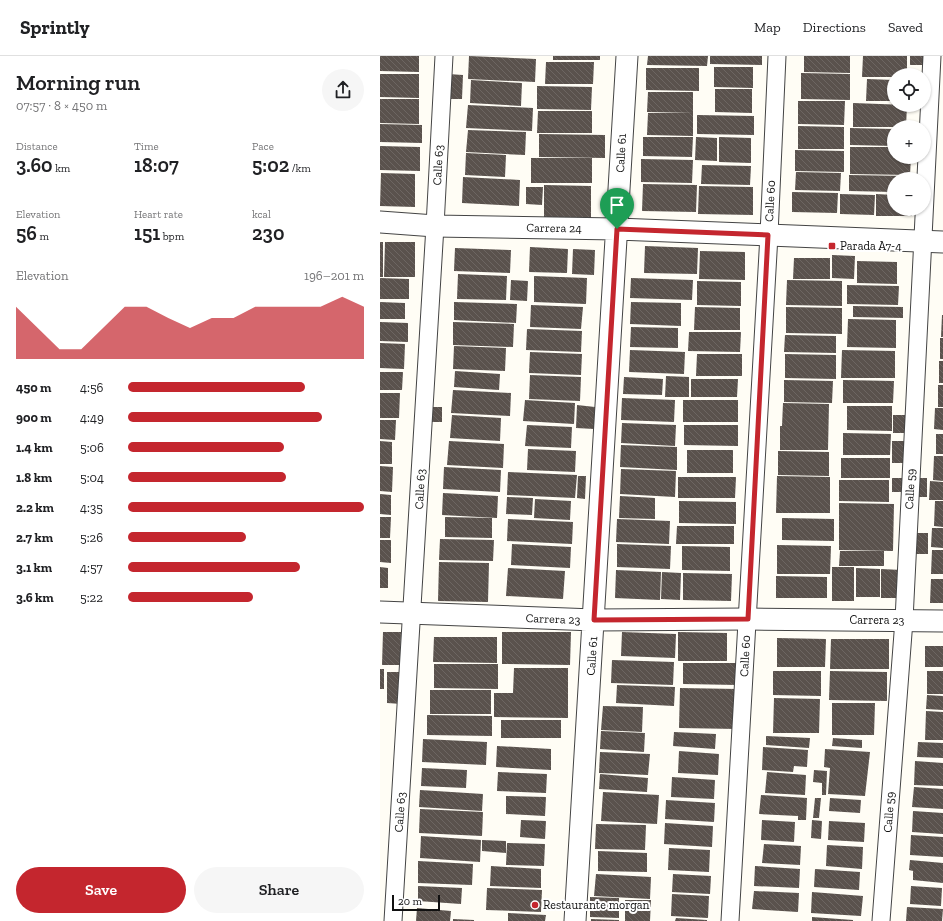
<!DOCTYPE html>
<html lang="en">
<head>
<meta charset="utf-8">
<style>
	body { margin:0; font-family:"Zilla Slab",serif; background:#f6f6f6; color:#202124; height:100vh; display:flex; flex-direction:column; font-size:15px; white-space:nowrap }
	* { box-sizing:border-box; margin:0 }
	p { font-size:13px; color:#757577 }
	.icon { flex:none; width:22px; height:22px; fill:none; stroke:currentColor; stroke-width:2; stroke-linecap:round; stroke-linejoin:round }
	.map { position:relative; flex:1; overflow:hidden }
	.sheet { display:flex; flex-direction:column; background:#fff; width:380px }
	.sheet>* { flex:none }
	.buttons { position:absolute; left:507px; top:12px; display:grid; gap:8px }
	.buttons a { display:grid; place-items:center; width:44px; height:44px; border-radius:50%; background:#fff; box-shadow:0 1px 3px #0004; font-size:20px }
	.scale { position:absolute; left:12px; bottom:10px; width:48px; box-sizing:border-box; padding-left:4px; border:2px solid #111; border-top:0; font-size:11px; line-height:14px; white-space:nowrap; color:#111; -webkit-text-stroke:3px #fff; paint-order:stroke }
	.pin { position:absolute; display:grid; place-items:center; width:34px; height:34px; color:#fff; margin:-41px -17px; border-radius:50% 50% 50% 0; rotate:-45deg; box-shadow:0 0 4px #0007 }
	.pin .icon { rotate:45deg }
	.round { display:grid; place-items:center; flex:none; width:42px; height:42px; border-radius:21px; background:#f6f6f6 }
	.headline { display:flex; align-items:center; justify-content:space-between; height:68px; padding:0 16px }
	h1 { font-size:22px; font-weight:600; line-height:30px }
	.metrics { display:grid; grid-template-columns:repeat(3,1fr); gap:6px; height:68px; padding:4px 16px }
	.metrics div { display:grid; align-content:center }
	.metrics b { font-size:20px; font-weight:600 }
	.metrics small { font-size:11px; font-weight:400 }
	.metrics p { font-size:11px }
	.chart { height:112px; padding:8px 16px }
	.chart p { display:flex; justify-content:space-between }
	.chart svg { width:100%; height:72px; margin-top:4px; fill:#c4262e; opacity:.7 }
	.primary-button { display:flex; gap:8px; margin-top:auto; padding:8px 16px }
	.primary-button a { flex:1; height:46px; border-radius:24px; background:#c4262e; color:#fff; font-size:16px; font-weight:600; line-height:46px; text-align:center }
	.primary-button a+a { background:#f6f6f6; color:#202124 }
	ul { padding:0 16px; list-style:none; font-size:13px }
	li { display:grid; grid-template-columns:64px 48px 1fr; align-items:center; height:30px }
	li i { height:10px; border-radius:5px; background:#c4262e }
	header { display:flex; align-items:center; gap:24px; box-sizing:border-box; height:56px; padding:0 20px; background:#fff; border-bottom:1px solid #e0e0e0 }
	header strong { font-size:19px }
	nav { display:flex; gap:22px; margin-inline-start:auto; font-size:14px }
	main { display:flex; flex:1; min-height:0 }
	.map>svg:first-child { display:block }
</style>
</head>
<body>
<header>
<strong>Sprintly</strong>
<nav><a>Map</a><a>Directions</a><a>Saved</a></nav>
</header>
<main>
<section class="sheet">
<div class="headline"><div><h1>Morning run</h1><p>07:57 · 8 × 450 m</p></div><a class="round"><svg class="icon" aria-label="share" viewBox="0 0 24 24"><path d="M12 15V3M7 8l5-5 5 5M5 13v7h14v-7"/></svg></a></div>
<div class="metrics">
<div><p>Distance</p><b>3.60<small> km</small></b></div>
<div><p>Time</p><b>18:07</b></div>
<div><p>Pace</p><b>5:02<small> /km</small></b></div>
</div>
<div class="metrics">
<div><p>Elevation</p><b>56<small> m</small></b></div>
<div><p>Heart rate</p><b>151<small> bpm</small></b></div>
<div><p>kcal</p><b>230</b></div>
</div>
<div class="chart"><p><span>Elevation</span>196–201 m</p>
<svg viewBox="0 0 160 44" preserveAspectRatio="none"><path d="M0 44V12L10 25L20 38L30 38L40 25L50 12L60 12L70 19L80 25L90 19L100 19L110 12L120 12L130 12L140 12L150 6L160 12V44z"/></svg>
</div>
<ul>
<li><b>450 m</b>4:56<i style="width:75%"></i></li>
<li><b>900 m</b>4:49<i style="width:82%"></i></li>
<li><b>1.4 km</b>5:06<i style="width:66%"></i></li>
<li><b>1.8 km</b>5:04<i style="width:67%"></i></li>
<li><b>2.2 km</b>4:35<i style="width:100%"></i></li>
<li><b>2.7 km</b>5:26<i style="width:50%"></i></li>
<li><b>3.1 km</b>4:57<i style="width:73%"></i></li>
<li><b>3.6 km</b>5:22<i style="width:53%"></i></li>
</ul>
<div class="primary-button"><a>Save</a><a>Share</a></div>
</section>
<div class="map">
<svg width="563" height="865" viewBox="0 0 563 865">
	<defs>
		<pattern id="building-back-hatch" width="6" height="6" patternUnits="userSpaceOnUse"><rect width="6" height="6" fill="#5a524d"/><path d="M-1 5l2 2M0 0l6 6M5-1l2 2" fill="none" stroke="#6d6662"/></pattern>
	</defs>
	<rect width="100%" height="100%" fill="#fffdf5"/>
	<path fill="url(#building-back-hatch)" d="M0 0H39V16L0 15Z
		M89 0 156 3 155 26 88 23Z
		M173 0H220V4H173Z
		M268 0H328L327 10 267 9Z
		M330 0H382V9L330 8Z
		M424 0H470V17L424 16Z
		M483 0H527V19H514V21H482Z
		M530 0H545V9H530Z
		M166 6H214L213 28H165Z
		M334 11H373V32L334 31Z
		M266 12H319V35L266 34Z
		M421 17 470 18V44L421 43Z
		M531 17H547L544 19H531Z
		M0 18H39V42L0 41Z
		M68 18 83 19 82 43H67Z
		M487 23 514 24V45H486Z
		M91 24 142 27 141 50 90 47Z
		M157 30 212 31 211 54 157 53Z
		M335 33H372V57L335 56Z
		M268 36H313V57L267 56Z
		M0 43H39V68L0 67Z
		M418 45H465L464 69 418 68Z
		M473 47 527 49 526 71H473Z
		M88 49 153 52 152 75 86 72Z
		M158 55H212V77H157Z
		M268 57H313V80L267 79Z
		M317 59 374 60V79L317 78Z
		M0 68 42 69V87L0 86Z
		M418 70 464 71V93H418Z
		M470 72 514 73V90L470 89Z
		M88 74 146 76 145 99 86 96Z
		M159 78 225 79V102L159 101Z
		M263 81H313L312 101 263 100Z
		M316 81 337 82V105L315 104Z
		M339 81 371 82V107L339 106Z
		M0 90 40 91V115L0 114Z
		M470 91H514V101H531L530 119 470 118Z
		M415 94 464 95V116L415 115Z
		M86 97 126 99 125 121 85 119Z
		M151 102H212V127H151Z
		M261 103 313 104 312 127 261 126Z
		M322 109 371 110 370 129 321 128Z
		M416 116 461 117 460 135 415 134Z
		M1 117 35 118V151L0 150Z
		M469 119 527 120V123H514V136L469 135Z
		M83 121 140 124 139 150 82 147Z
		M263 128 317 129 316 156 262 155Z
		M164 129 211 130V165L164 164Z
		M319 130 373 131V159L318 158Z
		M146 131H163L162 149 146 148Z
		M412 136 458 137 457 157 412 156Z
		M460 138 495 139 494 159 460 158Z
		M496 138 514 139V153H532V160H496Z
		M0 186H3V221H0Z
		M5 186H35V221H4Z
		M265 190 318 192 317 218 264 217Z
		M150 191 188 193 187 217 149 216Z
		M75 192 131 194 130 217 74 215Z
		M193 193 215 194 214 219 192 218Z
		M320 195 365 196V224L319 223Z
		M452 199 475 200 474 223 452 222Z
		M414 202H450V223H413Z
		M477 205 517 206V228L477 227Z
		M78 218 127 220 126 244 77 243Z
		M154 220 207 222 206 248 154 246Z
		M0 222 29 223V243H0Z
		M251 222 313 224 312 244 250 242Z
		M131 224 148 225 147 245 130 244Z
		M407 224 462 225V250L406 249Z
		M317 225 361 226V250L317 249Z
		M467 229 519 230 518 249 467 248Z
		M0 246 25 247V263H0Z
		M74 246 137 248 136 267 74 264Z
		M251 246 301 247V270L250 268Z
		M151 249 203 251 201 273 150 271Z
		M473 250 523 251V262L473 261Z
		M315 251 360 252V274H314Z
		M406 251 462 252V278L406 277Z
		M562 259H563V281H561Z
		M468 263 516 264V292L467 291Z
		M0 266 28 267V286L0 285Z
		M73 266 134 268 133 291 73 289Z
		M251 271 298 272V292L250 291Z
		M147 273 202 275 201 296 146 294Z
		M309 276H361L360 296 308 295Z
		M405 279 456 280V297L404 296Z
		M560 282H563V303H560Z
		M0 287 25 288 24 313 0 312Z
		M74 290 126 292 125 315 73 313Z
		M250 294 305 296 304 318 249 316Z
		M462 294 515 295V322H461Z
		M150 296 202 298 201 319 149 317Z
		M317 298H362V320H316Z
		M405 298 456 299V323L405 322Z
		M559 305H563V327H559Z
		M75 315 120 318 119 334 74 331Z
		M0 316H23L22 334H0Z
		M150 319 201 321 200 345 149 343Z
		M286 320 309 321V341H285Z
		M244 321 283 323 282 339 243 338Z
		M311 323H358L357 341H311Z
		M404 324 453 325 452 347 404 346Z
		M463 324 514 325 513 347H463Z
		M558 329H563V351H558Z
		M73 334 131 337 130 360 71 357Z
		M0 337H20L19 362H0Z
		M242 342 295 344 294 366 241 364Z
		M145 344 195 347 194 368 143 365Z
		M303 344H358V366H303Z
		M403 347 449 348 448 394H400V370H402Z
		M197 349 215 351 214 373 196 372Z
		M467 350H512V375L467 374Z
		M49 351H62V366H49Z
		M555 352H563V374L554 373Z
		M72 359 121 362 120 385 70 382Z
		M513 359H531V377H513Z
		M0 364H16L15 384 0 383Z
		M242 367 296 369 295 390 241 387Z
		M147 369 192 371 191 392 145 390Z
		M304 369H358V390L304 389Z
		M463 377 511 378 510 399H463Z
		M556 378H563V398H556Z
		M0 385 12 386V408H0Z
		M69 385 124 388 123 412 67 409Z
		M512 385H527V407H512Z
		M241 389 297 391V414L240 411Z
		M148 393 196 395 195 416 147 414Z
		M307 394H353V417H307Z
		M398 395 449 396V420L398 419Z
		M554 400H563V425L553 424Z
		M461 402H510V422H461Z
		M0 410 13 411 12 436 0 435Z
		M64 411 121 414 120 436 63 433Z
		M241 413 296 415 295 441 240 438Z
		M128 416 197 419 195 442 127 439Z
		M198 420H206L205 443 197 442Z
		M397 420 450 421V457H396Z
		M298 421H356L355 442H298Z
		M512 422H529V436H512Z
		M534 422H547V441H534Z
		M459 424H509V446L459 445Z
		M550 425 563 426V444H549Z
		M63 437 118 440 117 462 62 459Z
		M0 438 11 439V459L0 458Z
		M240 440 275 442V463L239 462Z
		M127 441 153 442 152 459 126 458Z
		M155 443 191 445 190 464 154 462Z
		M299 445 356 446V468L299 467Z
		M555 445H563V471L554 470Z
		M459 447 514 448 513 495 459 494Z
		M0 461H11L10 482H0Z
		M65 461 112 462V482L65 481Z
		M402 462 454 463V485L402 484Z
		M128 463 193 466 192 488 127 485Z
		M237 463 290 465 289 488 236 486Z
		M297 470H354V488H296Z
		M552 472H563V492L551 491Z
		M531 477H548V498H531Z
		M60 483 114 484 113 505 59 504Z
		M0 484H11V507L0 506Z
		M132 488 191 491 190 512 131 509Z
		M237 488 291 490 290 513 237 511Z
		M397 489 451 490 450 518H397Z
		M302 490 350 491V515L302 514Z
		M552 494H563V518H551Z
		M460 495H504V510H459Z
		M59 506 109 507 108 546 58 545Z
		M0 511 8 512V532H0Z
		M452 511H474V545H452Z
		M128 512 185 515 183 543 126 540Z
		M476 512 500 513V541H476Z
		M501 513 522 514V542H501Z
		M236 514 281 516 280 544 235 542Z
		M282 516 301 517 300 544 281 543Z
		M303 517 352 518 351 545 303 544Z
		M396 520 447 521V542H396Z
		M551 523H563V547H550Z
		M3 576H21L20 609H2Z
		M122 576H191L190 609 122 608Z
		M242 576 296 578 295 602 241 600Z
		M298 576 347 577V605H298Z
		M54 581H117V607L53 606Z
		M397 582 446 583 445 611H397Z
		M451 583H509V613H450Z
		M545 590H563V611H545Z
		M232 604 294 606 293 629 231 627Z
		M303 607H357V629L303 628Z
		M54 608H118V633L54 632Z
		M134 612H188V662L114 661V637H133Z
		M0 613H4V633H0Z
		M393 615H441V640L393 639Z
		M450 615 507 616V645L449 644Z
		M547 615H563V638H547Z
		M7 616H22V648L7 647Z
		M237 629 295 631 294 650 236 647Z
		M300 632 358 633 357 673 299 672Z
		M50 634H111V658H50Z
		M547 639 563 640V654L546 653Z
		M394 642 440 643 439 677H393Z
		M452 647H495L494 679H452Z
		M223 650 263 651 262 676 221 674Z
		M546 655 563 656V684H545Z
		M47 659 112 660V680L47 679Z
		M121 664H181V682H121Z
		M221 675 265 677 264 696 220 693Z
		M294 676 336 678 335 693 293 690Z
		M386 680 430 682 429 692 386 689Z
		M453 682 482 684V692L452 690Z
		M43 683 107 686 106 709 42 706Z
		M538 686 563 687V702L537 701Z
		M117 690 171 693V714L116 711Z
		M383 691 428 694 427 711 414 710 413 716 382 714Z
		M445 693 490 696 485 740 448 738 450 712 444 711Z
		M299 695 339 698 338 719 298 717Z
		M220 696 270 698 268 719 219 717Z
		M535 705 563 707V730L534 729Z
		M42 712 87 714 86 732 41 730Z
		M434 714 447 715 446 739H442V727L433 726Z
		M118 716 167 718 166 737 117 735Z
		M387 716 426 719 425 739 385 737Z
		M220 718 268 722 267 736 219 733Z
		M292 721 335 724 334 743 291 741Z
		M534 731 563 733V753L532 751Z
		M40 734 103 738 102 755 39 751Z
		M223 736 279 739 277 768 221 765Z
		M381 739 427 742 426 764H418V760L379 758Z
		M126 740 166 741 165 760 126 758Z
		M435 742H441L439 762H433Z
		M450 742 481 744 480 757 449 755Z
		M286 744 335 747 334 766 285 763Z
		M40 753 103 756 102 780 39 777Z
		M533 755 563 757V778L532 776Z
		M141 764 166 765 165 783 140 781Z
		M382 764 415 766 414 786 381 784Z
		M432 764 442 765 441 783 431 782Z
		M449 765 485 767 484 786 448 784Z
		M285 767 333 770 332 791 284 788Z
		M216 768 266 769 265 794 215 793Z
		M531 779 563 781V801L530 799Z
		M41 780 101 784 100 806 40 802Z
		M102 784 126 785V797L102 795Z
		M127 787 165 788 164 810 126 809Z
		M384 788 421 790 420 809 382 807Z
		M447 789 483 791 482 813 446 810Z
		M289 792 330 794 329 816 288 814Z
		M218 795 267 797V816L218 815Z
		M530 804 563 807V827L533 824V815L529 814Z
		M38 805 93 808 92 829 38 827Z
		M111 810 161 813V832L110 830Z
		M375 810 420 813 419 832 374 830Z
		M435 813 480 816 479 834 434 831Z
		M216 818 271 821 270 843 214 840Z
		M293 818 331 820 330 838 292 836Z
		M38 830 82 832 81 848 38 845Z
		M531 830 562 832 561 850 530 848Z
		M107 832 162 834 161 856 106 854Z
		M374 835 419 837 418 856 372 853Z
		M432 836 483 840 481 860 431 857Z
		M292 838 329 840 328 862 291 860Z
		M210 841 239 842V862L210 861Z
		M245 844H271L270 865H245Z
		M527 851 563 853 562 865H526Z
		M37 852 71 855 70 865H36Z
		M128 857 166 859 165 865H128Z
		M432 861 473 864V865H432Z
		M296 862 327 864V865H295Z
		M73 863 94 864V865H73Z
		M211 863 239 864V865H211Z"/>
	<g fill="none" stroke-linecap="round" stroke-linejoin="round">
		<g stroke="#444" stroke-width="19">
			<path id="minor" d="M13 865 55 170 64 0
				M350 865 389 179 397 0
				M501 865 524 564 552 0"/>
		</g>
		<g stroke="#444" stroke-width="23">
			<path id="tertiary" d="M0 166 55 170 237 173 563 186
				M0 556 214 564 368 563 563 565
				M195 865 247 0"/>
		</g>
		<use href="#minor" stroke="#fff" stroke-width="17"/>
		<use href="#tertiary" stroke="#fff" stroke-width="21"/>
	</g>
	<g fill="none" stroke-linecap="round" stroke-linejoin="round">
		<g stroke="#fff" stroke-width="8">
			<path id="route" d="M237 173 388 179 368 563 214 564Z"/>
		</g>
		<use href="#route" stroke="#c4262e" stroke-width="5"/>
	</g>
	<g fill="#c4262e" stroke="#fff" stroke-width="1.5">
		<rect x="448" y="186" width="8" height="8" rx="2"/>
		<circle cx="155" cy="849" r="4"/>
	</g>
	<g text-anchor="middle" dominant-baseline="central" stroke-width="4" stroke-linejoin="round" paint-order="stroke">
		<g font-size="12" fill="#111" stroke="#fff">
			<text transform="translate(241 97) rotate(-87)">Calle 61</text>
			<text transform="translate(58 109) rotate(-87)">Calle 63</text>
			<text transform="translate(390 145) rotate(-87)">Calle 60</text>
			<text transform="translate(174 172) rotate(1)">Carrera 24</text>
			<text transform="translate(40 433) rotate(-87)">Calle 63</text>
			<text transform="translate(530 433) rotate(-87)">Calle 59</text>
			<text transform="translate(173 563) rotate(2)">Carrera 23</text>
			<text x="497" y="564">Carrera 23</text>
			<text transform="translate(212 600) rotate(-86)">Calle 61</text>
			<text transform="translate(365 600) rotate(-87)">Calle 60</text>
			<text transform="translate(20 756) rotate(-86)">Calle 63</text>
			<text transform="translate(509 756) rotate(-86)">Calle 59</text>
		</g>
		<g font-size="12" fill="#111" stroke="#fff" text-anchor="start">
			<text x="460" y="190">Parada A7-4</text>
			<text x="163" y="849">Restaurante morgan</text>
		</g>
	</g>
</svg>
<div class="buttons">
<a><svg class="icon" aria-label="locate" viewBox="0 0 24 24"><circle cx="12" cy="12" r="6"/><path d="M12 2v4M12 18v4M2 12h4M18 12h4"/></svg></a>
<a>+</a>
<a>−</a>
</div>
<div class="scale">20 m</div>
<div class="pin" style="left:237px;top:173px;background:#1e9e55"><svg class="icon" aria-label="arrive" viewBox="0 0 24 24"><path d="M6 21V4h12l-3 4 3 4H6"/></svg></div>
</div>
</main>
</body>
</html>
